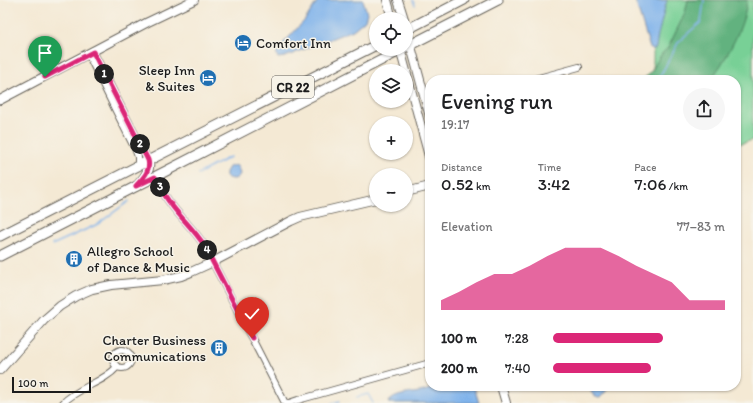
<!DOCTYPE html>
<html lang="en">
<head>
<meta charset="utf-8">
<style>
	body { margin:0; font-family:Itim,sans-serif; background:#f6f6f6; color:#202124; height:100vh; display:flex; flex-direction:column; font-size:15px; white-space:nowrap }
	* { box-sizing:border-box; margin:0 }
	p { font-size:13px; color:#757577 }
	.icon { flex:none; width:22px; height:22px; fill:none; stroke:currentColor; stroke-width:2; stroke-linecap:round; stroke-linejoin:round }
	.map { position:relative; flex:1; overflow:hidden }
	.details { position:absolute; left:425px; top:75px; width:316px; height:316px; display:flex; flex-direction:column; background:#fff; border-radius:16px; box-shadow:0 1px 3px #0004 }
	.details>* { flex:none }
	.buttons { position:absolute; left:369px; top:12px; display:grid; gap:8px }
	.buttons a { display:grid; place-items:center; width:44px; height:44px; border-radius:50%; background:#fff; box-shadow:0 1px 3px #0004; font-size:20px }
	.scale { position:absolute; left:12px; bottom:10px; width:79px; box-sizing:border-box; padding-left:4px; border:2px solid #1c1c1c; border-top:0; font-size:11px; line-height:14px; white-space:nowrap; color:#1c1c1c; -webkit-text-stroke:3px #f7f3e8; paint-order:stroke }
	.pin { position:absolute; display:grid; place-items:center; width:34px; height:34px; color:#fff; margin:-41px -17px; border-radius:50% 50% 50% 0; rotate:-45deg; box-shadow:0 0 4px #0007 }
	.pin .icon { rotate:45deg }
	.km { position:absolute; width:20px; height:20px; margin:-10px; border-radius:50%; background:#222; color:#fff; font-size:11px; line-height:20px; text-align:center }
	.round { display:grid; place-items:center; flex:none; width:42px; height:42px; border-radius:21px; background:#f6f6f6 }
	.head { display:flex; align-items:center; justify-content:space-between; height:68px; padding:0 16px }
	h1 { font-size:22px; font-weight:600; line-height:30px }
	.figures { display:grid; grid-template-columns:repeat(3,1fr); gap:6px; height:68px; padding:4px 16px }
	.figures div { display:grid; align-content:center }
	.figures b { font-size:17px; font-weight:600 }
	.figures small { font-size:11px; font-weight:400 }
	.figures p { font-size:11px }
	.chart { height:112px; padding:8px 16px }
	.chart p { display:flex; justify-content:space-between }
	.chart svg { width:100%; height:72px; margin-top:4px; fill:#db2777; opacity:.7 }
	ul { padding:0 16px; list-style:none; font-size:13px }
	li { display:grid; grid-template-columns:64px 48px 1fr; align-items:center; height:30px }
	li i { height:10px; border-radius:5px; background:#db2777 }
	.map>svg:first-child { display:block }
</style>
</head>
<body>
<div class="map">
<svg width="753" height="403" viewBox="0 0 753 403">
	<rect width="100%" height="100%" fill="#f7f3e8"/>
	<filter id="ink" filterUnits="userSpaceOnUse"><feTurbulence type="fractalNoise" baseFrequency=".025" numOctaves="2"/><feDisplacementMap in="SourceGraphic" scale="8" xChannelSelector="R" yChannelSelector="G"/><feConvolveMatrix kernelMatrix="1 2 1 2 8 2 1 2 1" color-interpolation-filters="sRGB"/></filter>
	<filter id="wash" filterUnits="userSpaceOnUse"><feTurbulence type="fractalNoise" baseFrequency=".012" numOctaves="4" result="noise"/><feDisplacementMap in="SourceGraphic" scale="16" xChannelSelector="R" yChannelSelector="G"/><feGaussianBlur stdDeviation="0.9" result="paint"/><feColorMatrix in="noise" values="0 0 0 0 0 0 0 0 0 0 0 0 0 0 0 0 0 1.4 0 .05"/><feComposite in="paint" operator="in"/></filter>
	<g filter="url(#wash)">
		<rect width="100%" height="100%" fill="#f4e9d4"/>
		<path fill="#78d096" stroke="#4a7659" d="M638 0H753V140L736 145V80H653V45Z"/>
		<path fill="#62b27f" stroke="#3f674e" d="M688 0H747C746 5 746 11 744 16 739 35 723 65 710 80H643C646 77 649 73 652 70 657 62 660 54 668 48L685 13Z"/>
		<path fill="#7fb2eb" stroke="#4e6784" d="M318 0H363L367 13 365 20 353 30 285 57 278 58C276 54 276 52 278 49L305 20Z
			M635 0H667L658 35 656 48 652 50 650 48 639 13Z
			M235 165 238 167 240 174C237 180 232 180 226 177V172L229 167Z
			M436 386H472L474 387 479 403H388C394 393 413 394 424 391 428 390 432 388 436 386Z
			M588 386H607V390L600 398C593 398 591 391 588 386Z"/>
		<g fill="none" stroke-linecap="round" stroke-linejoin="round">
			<path stroke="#7fb2eb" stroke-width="1.5" d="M413 0 415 5
				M657 80 664 69 679 41 701 22 704 0
				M198 174 230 157
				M52 245 98 224 129 201
				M357 397 368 394 373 403
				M332 403 340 401"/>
		</g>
	</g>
	<g filter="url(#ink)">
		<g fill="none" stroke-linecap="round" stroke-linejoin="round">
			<g stroke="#68645c" stroke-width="8">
				<path id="street" d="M93 51 148 160
					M88 54 116 111 136 151 138 157V166
					M531 80 579 67
					M155 177C160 188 166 198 173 207 183 220 195 231 204 245L285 403
					M113 359a9 9 0 1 1 18 0a9 9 0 1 1-18 0Z
					M63 403C78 387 103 383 117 367
					M289 403 298 400 430 363"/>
			</g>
			<g stroke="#68645c" stroke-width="10">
				<path id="secondary" d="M387 0 392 19
					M398 0 404 19
					M406 28 430 117
					M400 49 406 71
					M406 71 430 160
					M0 100 148 22 194 0
					M406 192 430 186
					M0 370 44 320 60 306 76 296 92 289 111 285 163 280 181 276 191 272 213 262 291 221 300 217 376 199
					M501 386 506 403"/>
			</g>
			<g stroke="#68645c" stroke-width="11">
				<path id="primary" d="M406 30 464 0
					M406 47 498 0
					M139 184C145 177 151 170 148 160
					M0 236 376 45
					M0 256 172 168 403 49"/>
			</g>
			<use href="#street" stroke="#fff" stroke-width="6"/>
			<use href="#secondary" stroke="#fff" stroke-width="8"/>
			<use href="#primary" stroke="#fff" stroke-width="9"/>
		</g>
	</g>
	<g fill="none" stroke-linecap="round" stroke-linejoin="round" filter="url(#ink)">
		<g stroke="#fff" stroke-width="8">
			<path id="route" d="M45 77 93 52 148 160C151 171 143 178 136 186L155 177C160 188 166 198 173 207 183 220 195 231 204 245L252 338"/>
		</g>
		<use href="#route" stroke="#db2777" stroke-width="5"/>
	</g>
	<defs>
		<g id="hotel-disc" transform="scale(0.9)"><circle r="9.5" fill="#1f6fb2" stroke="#f7f3e8"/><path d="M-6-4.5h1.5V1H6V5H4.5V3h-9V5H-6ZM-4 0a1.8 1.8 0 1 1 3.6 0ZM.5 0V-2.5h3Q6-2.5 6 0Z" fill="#fff"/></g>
		<g id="building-disc" transform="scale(0.9)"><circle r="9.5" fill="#1f6fb2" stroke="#f7f3e8"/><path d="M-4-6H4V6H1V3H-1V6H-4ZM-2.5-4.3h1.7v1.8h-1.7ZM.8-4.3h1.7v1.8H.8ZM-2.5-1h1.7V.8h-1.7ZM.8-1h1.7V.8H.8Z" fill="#fff"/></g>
	</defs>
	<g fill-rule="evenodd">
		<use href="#hotel-disc" x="243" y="43"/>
		<use href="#hotel-disc" x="208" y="78"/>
		<use href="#building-disc" x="74" y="259"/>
		<use href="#building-disc" x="219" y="348"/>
	</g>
	<g text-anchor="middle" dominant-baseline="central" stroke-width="3" stroke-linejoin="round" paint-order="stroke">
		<rect fill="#f7f3e8" stroke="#5e5c59" stroke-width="1" x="272" y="76" width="42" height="22" rx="3"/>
		<g font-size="13" font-weight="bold" fill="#1c1c1c">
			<text x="293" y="87">CR 22</text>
		</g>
		<g font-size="14" fill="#1c1c1c" stroke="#f7f3e8" text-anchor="start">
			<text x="256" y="43">Comfort Inn</text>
			<text x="195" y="70" text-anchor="end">Sleep Inn<tspan x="195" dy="16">&amp; Suites</tspan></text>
			<text x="87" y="251">Allegro School<tspan x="87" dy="16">of Dance &amp; Music</tspan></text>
			<text x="206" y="340" text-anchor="end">Charter Business<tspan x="206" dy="16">Communications</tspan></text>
		</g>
	</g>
</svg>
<div class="buttons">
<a><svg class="icon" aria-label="locate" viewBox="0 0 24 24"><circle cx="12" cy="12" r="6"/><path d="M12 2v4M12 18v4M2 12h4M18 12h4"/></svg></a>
<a><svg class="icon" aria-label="layers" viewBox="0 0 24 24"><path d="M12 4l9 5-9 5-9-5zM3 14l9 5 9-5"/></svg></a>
<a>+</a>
<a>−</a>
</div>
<div class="scale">100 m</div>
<div class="pin" style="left:45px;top:77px;background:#1e9e55"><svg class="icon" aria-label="arrive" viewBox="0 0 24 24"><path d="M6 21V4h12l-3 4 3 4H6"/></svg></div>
<div class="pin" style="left:252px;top:338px;background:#d93025"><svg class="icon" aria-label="check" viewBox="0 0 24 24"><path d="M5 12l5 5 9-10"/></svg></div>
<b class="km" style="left:104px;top:74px">1</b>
<b class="km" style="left:140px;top:144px">2</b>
<b class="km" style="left:160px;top:187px">3</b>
<b class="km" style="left:207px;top:250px">4</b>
<section class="details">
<div class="head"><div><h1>Evening run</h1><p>19:17</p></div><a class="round"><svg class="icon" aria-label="share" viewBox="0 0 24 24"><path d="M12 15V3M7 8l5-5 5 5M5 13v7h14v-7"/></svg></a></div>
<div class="figures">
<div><p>Distance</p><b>0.52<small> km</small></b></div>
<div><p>Time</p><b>3:42</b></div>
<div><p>Pace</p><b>7:06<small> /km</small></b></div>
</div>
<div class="chart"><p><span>Elevation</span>77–83 m</p>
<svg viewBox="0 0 160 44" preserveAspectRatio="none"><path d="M0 44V38L10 33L20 27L30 22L40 22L50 17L60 11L70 6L80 6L90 6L100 11L110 17L120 22L130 27L140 38L150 38L160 38V44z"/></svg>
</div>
<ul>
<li><b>100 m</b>7:28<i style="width:64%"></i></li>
<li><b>200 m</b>7:40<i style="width:57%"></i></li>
</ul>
</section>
</div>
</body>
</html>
